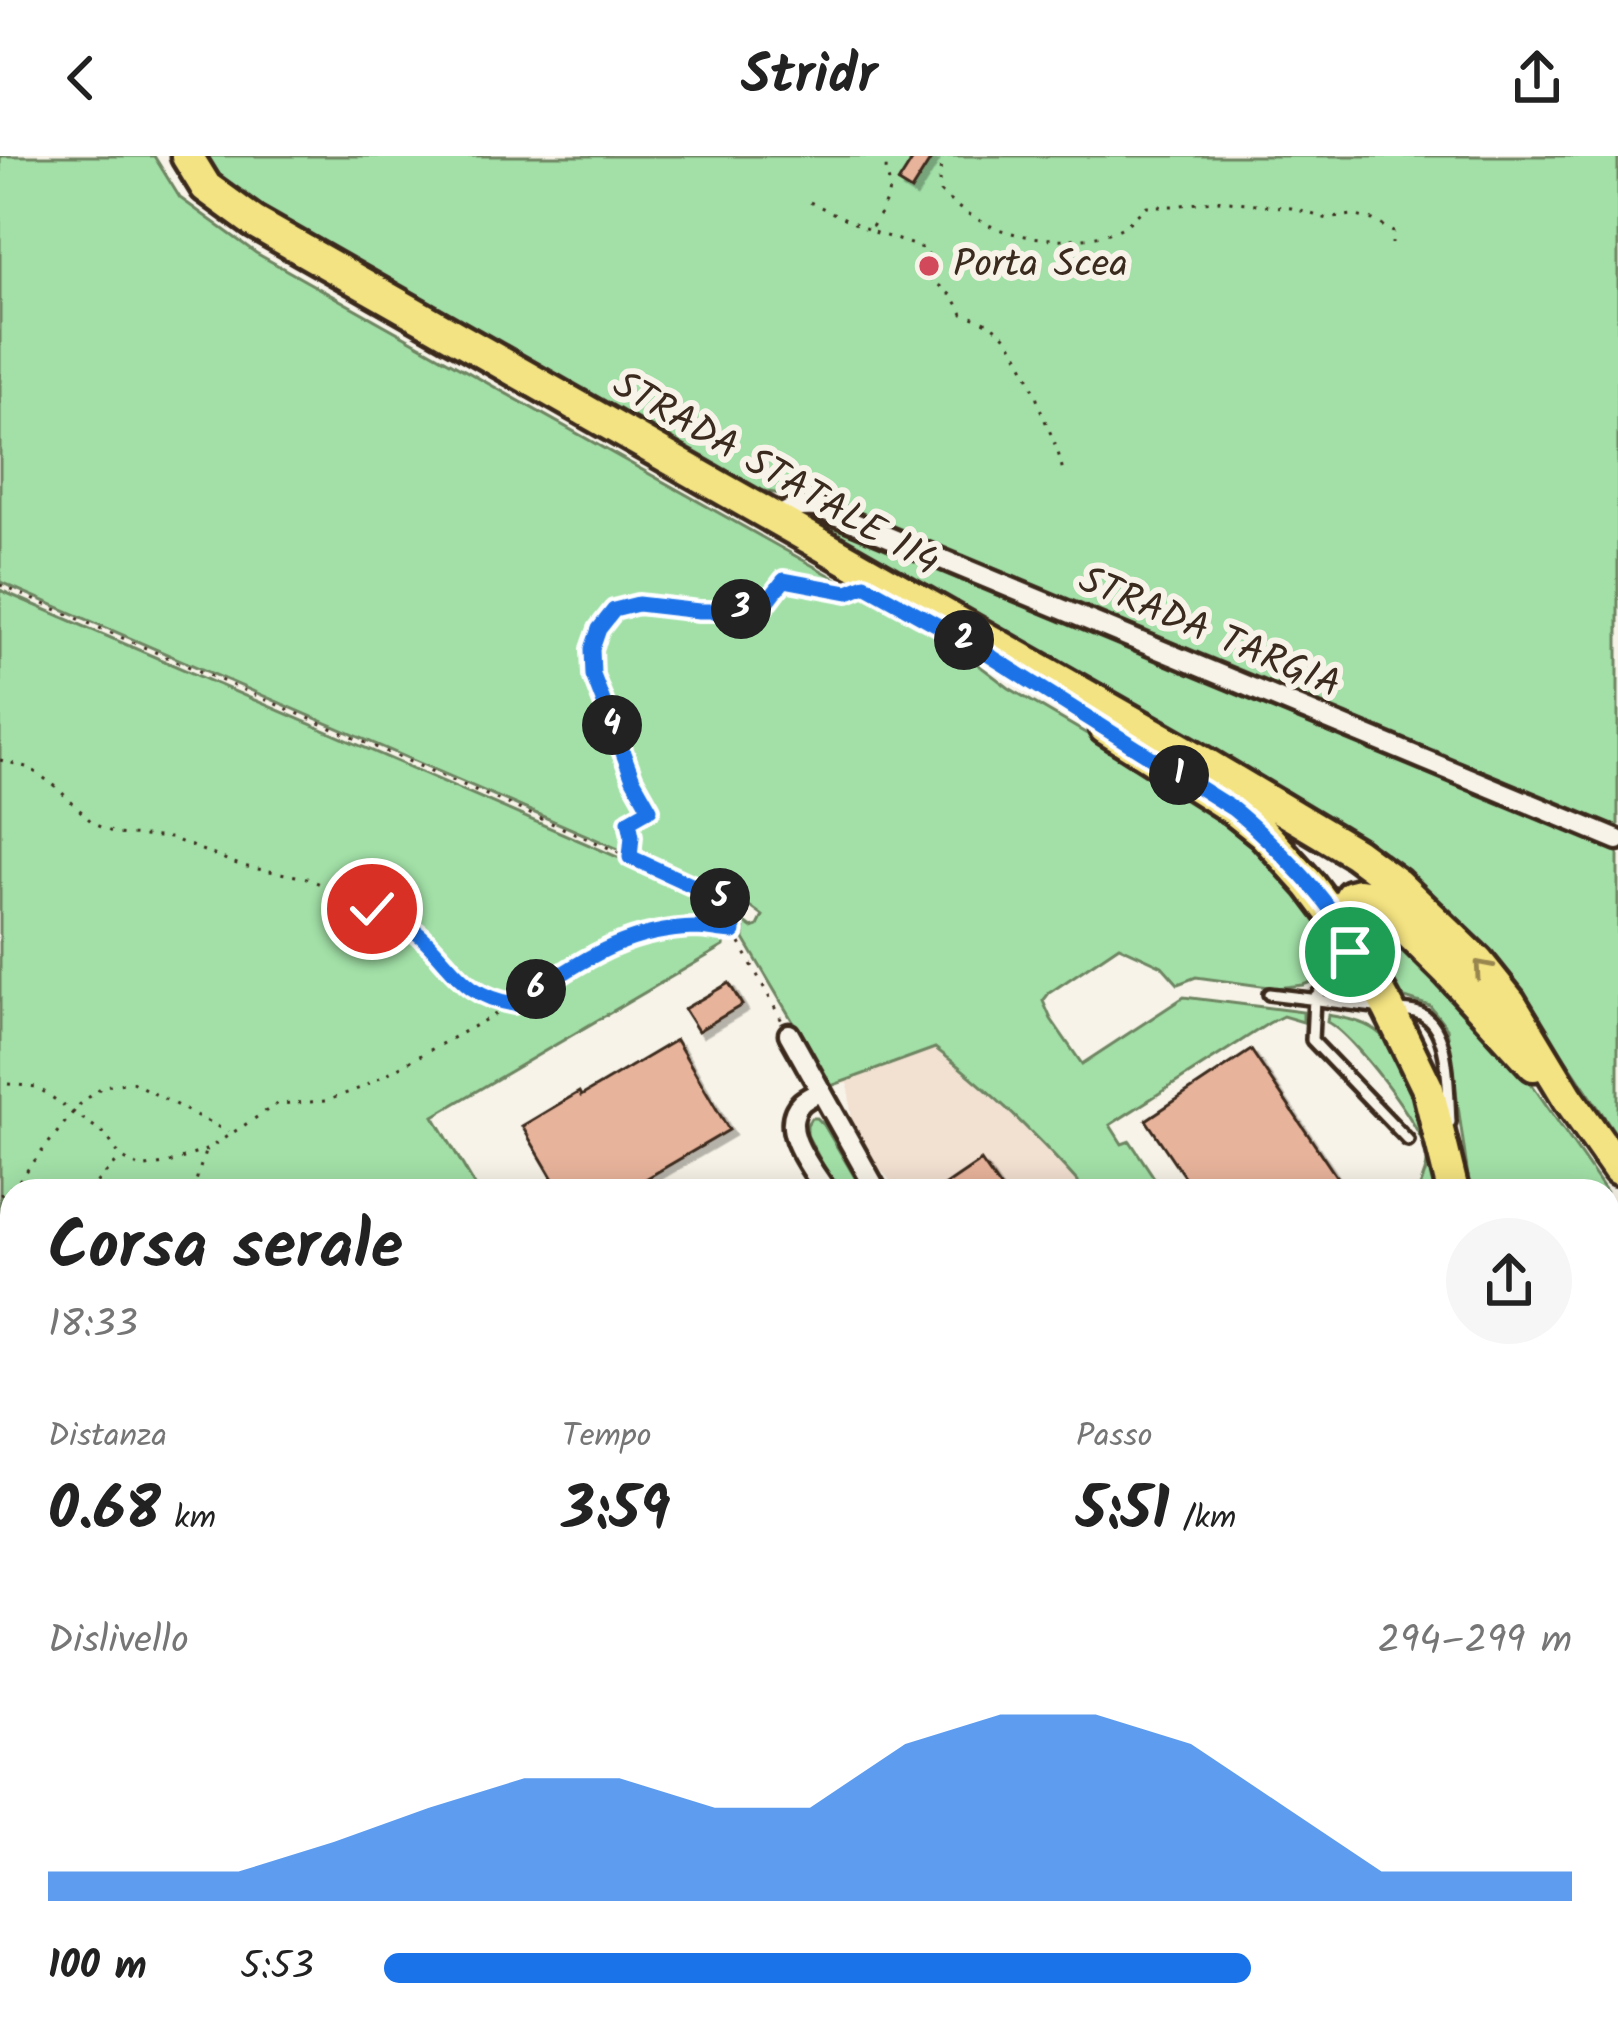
<!DOCTYPE html>
<html lang="it">
<head>
<meta charset="utf-8">
<style>
	body { margin:0; font-family:Kalam,sans-serif; background:#f6f6f6; color:#222; height:100vh; display:flex; flex-direction:column; font-size:45px; white-space:nowrap }
	* { box-sizing:border-box; margin:0 }
	p { font-size:39px; color:#767676 }
	.icon { flex:none; width:66px; height:66px; fill:none; stroke:currentColor; stroke-width:2; stroke-linecap:round; stroke-linejoin:round }
	.map { position:relative; flex:1; overflow:hidden }
	.drawer { position:absolute; left:0px; top:1023px; width:1620px; height:861px; display:flex; flex-direction:column; background:#fff; border-radius:36px 36px 0 0; box-shadow:0 6px 30px #0003 }
	.drawer>* { flex:none }
	.pin { position:absolute; display:grid; place-items:center; width:102px; height:102px; color:#fff; margin:-51px; border:6px solid #fff; border-radius:50%; box-shadow:0 3px 12px #0007 }
	.km { position:absolute; width:60px; height:60px; margin:-30px; border-radius:50%; background:#222; color:#fff; font-size:33px; line-height:60px; text-align:center }
	.round { display:grid; place-items:center; flex:none; width:126px; height:126px; border-radius:63px; background:#f6f6f6 }
	.headline { display:flex; align-items:center; justify-content:space-between; height:204px; padding:0 48px }
	h1 { font-size:66px; font-weight:800; line-height:90px }
	.stats { display:grid; grid-template-columns:repeat(3,1fr); gap:18px; height:204px; padding:12px 48px }
	.stats div { display:grid; align-content:center }
	.stats b { font-size:60px; font-weight:800 }
	.stats small { font-size:33px; font-weight:400 }
	.stats p { font-size:33px }
	.chart { height:336px; padding:24px 48px }
	.chart p { display:flex; justify-content:space-between }
	.chart svg { width:100%; height:216px; margin-top:12px; fill:#1a73e8; opacity:.7 }
	ul { padding:0 48px; list-style:none; font-size:39px }
	li { display:grid; grid-template-columns:192px 144px 1fr; align-items:center; height:90px }
	li i { height:30px; border-radius:15px; background:#1a73e8 }
	header { display:flex; justify-content:space-between; align-items:center; height:156px; padding:0 48px; background:#fff; font-size:54px; font-weight:800 }
	.map>svg:first-child { display:block }
</style>
</head>
<body>
<header><svg class="icon" aria-label="back" viewBox="0 0 24 24"><path d="M15 5l-7 7 7 7"/></svg>Stridr<svg class="icon" aria-label="share" viewBox="0 0 24 24"><path d="M12 15V3M7 8l5-5 5 5M5 13v7h14v-7"/></svg></header>
<div class="map">
<svg width="1618" height="1883" viewBox="0 0 1618 1883">
	<defs>
		<filter id="shadow"><feDropShadow dx="5.5" dy="5.5" stdDeviation="0" flood-color="#0004"/></filter>
	</defs>
	<rect width="100%" height="100%" fill="#f7f3e8"/>
	<filter id="ink" filterUnits="userSpaceOnUse"><feTurbulence type="fractalNoise" baseFrequency=".00833" numOctaves="2"/><feDisplacementMap in="SourceGraphic" scale="24" xChannelSelector="R" yChannelSelector="G"/><feConvolveMatrix kernelMatrix="1 2 1 2 8 2 1 2 1" color-interpolation-filters="sRGB"/></filter>
	<g filter="url(#ink)">
		<path fill="#f2e0d1" d="M744 783 935 892 962 913 1059 1004 1086 1035H899L876 1008 852 967 848 927 831 930Z
			M903 1872H1267L1274 1883H896Z"/>
		<path fill="#a2e0a7" stroke="#6e8562" stroke-width="3" d="M0 0H154L180 42 256 97 922 471 955 491 1009 532 1216 654 1252 679 1334 776 1340 799 1329 819 1303 829 1276 832 1196 821 1178 828 1162 810 1119 790 1049 837 1043 845 1051 863 1082 908 1184 841 1303 856V866L1283 860 1269 867 1110 969 1122 988 1130 985 1163 1035H1086C1041 984 990 933 935 892L831 930 744 783 745 767 752 772 758 770 763 760 748 749 0 426Z
			M197 0H909L910 7 915 0H1618V679L1158 483 818 345 732 329 238 44Z
			M805 356 1618 692V981L1533 855 1492 803 1462 769 1406 720 1220 597 809 371 803 361Z
			M0 434 689 732 710 759 725 754 728 763 724 790 434 960 478 1035H12V1119L0 1112Z
			M1364 747 1515 904 1606 1035H1470L1447 872 1430 850 1399 840 1353 760Z
			M1328 859C1347 863 1365 865 1380 878 1414 905 1431 993 1442 1035H1418C1423 1024 1429 1010 1427 998 1421 968 1353 879 1327 866Z
			M811 962H817L824 969 863 1035H837L807 979V969Z
			M1608 1144 1618 1146V1883H1428L1425 1872H1608Z
			M135 1872H903L896 1883H138Z
			M1267 1872H1353L1360 1883H1274Z"/>
		<path fill="#86c2e6" stroke="#688596" stroke-width="3" d="M0 1112 12 1119V1872H44L52 1883H0Z"/>
		<path fill="#e8b39b" stroke="#3b2a1e" stroke-width="3" filter="url(#shadow)" d="M915 0H933L911 35 898 27Z
			M729 827 742 849 698 875 684 853Z
			M676 884 729 974 637 1028 639 1032 635 1035H560L522 970 579 936 581 940Z
			M1251 894 1346 1035H1194L1146 964Z
			M981 1005 1002 1035H942L940 1033Z
			M1188 1872H1244L1249 1880 1244 1883H1195Z"/>
		<g fill="none" stroke-linecap="round" stroke-linejoin="round">
			<g stroke="#3b2a1e" stroke-width="18">
				<path id="lane" d="M1350 796 1346 809 1314 842 1312 884 1408 984
					M1269 838 1383 852
					M1399 854C1409 855 1419 855 1427 862 1450 880 1448 938 1450 966
					M964 1872 971 1883"/>
			</g>
			<g stroke="#3b2a1e" stroke-width="27">
				<path id="street" d="M775 364C789 352 797 350 816 351L1618 684
					M789 878 877 1035
					M819 936C813 939 807 942 802 946 776 971 812 1012 826 1035
					M1366 1872 1372 1883
					M1415 1872 1418 1883"/>
			</g>
			<g stroke="#3b2a1e" stroke-width="39">
				<path id="primary" d="M187 0 206 31 254 66 1193 600 1355 697 1397 728 1478 806 1510 846 1568 942 1618 1013
					M1105 572 1233 653 1263 677 1310 729 1350 782 1389 853 1428 933 1453 1035
					M1350 782C1344 766 1341 756 1351 740L1359 738 1372 740 1448 815 1534 909
					M1608 1120 1618 1115"/>
			</g>
			<path stroke="#3b2a1e" stroke-width="3" stroke-dasharray="3 9" stroke-linecap="butt" d="M889 0C882 18 890 17 889 33 888 47 876 62 870 75L926 93 930 103V122L953 141 963 158C978 163 993 167 1004 179 1021 197 1030 223 1038 246 1046 270 1059 291 1063 317
				M942 0 939 24 940 36C956 51 975 64 996 72 1030 85 1083 88 1117 74 1129 69 1137 58 1147 50H1174L1220 44 1291 52 1328 63 1352 59 1373 64 1393 76 1392 88
				M810 46 869 74
				M0 429 630 701 733 748 734 776 782 865
				M0 604 30 612 55 630 94 668 116 678 171 682 242 710 307 722 329 732 407 769 423 782 457 823 475 836 492 844 512 848
				M630 698 632 680 629 665 650 653 633 623 593 519V493L599 473 614 454 638 448 699 455H731L765 449 785 424 848 436 852 435
				M8 928 37 931 105 978 121 1001 141 1012 169 1007 206 994 277 948 326 945 363 931 514 848 611 789 655 776 700 772 732 776
				M88 1035 120 1003
				M193 1035 205 996
				M0 1039 17 1027 78 950 103 930 132 926 228 976
				M148 1874C173 1883 195 1880 221 1872"/>
			<use href="#lane" stroke="#f7f3e8" stroke-width="9"/>
			<use href="#street" stroke="#f7f3e8" stroke-width="18"/>
			<use href="#primary" stroke="#f4e382" stroke-width="30"/>
		</g>
		<defs><path id="oneway-chevron" d="M-2-3.5L2.5 0L-2 3.5" fill="none" stroke-width="1.6" stroke-linecap="round" stroke-linejoin="round" transform="scale(3)"/></defs>
		<use stroke="#988650" href="#oneway-chevron" transform="translate(1482 812) rotate(-131)"/>
	</g>
	<g fill="none" stroke-linecap="round" stroke-linejoin="round" filter="url(#ink)">
		<g stroke="#fff" stroke-width="24">
			<path id="route" d="M372 753C390 762 408 768 423 782 456 814 463 839 514 848 577 810 618 774 696 772 708 772 721 776 734 776L733 748 630 701 632 680 629 665 650 653 633 623 593 519 592 493 599 473 614 454 638 448 699 455H731L765 449 784 424 848 436 865 429 968 486 1233 653C1263 677 1350 760 1350 796"/>
		</g>
		<use href="#route" stroke="#1a73e8" stroke-width="15"/>
	</g>
	<circle fill="#d1495b" stroke="#f7f3e8" stroke-width="4.5" cx="929" cy="110" r="12"/>
	<g text-anchor="middle" dominant-baseline="central" stroke-width="12" stroke-linejoin="round" paint-order="stroke">
		<g font-size="39" fill="#3b2a1e" stroke="#f7f3e8" text-anchor="start">
			<text x="953" y="110">Porta Scea</text>
		</g>
		<g font-size="39" fill="#3b2a1e" stroke="#f7f3e8">
			<text transform="translate(775 319) rotate(30)">STRADA STATALE 114</text>
			<text transform="translate(1209 478) rotate(23)">STRADA TARGIA</text>
		</g>
	</g>
</svg>
<div class="pin" style="left:1350px;top:796px;background:#1e9e55"><svg class="icon" aria-label="arrive" viewBox="0 0 24 24"><path d="M6 21V4h12l-3 4 3 4H6"/></svg></div>
<div class="pin" style="left:372px;top:753px;background:#d93025"><svg class="icon" aria-label="check" viewBox="0 0 24 24"><path d="M5 12l5 5 9-10"/></svg></div>
<b class="km" style="left:1179px;top:619px">1</b>
<b class="km" style="left:964px;top:484px">2</b>
<b class="km" style="left:741px;top:453px">3</b>
<b class="km" style="left:612px;top:569px">4</b>
<b class="km" style="left:720px;top:742px">5</b>
<b class="km" style="left:536px;top:833px">6</b>
<section class="drawer">
<div class="headline"><div><h1>Corsa serale</h1><p>18:33</p></div><a class="round"><svg class="icon" aria-label="share" viewBox="0 0 24 24"><path d="M12 15V3M7 8l5-5 5 5M5 13v7h14v-7"/></svg></a></div>
<div class="stats">
<div><p>Distanza</p><b>0.68<small> km</small></b></div>
<div><p>Tempo</p><b>3:59</b></div>
<div><p>Passo</p><b>5:51<small> /km</small></b></div>
</div>
<div class="chart"><p><span>Dislivello</span>294–299 m</p>
<svg viewBox="0 0 160 44" preserveAspectRatio="none"><path d="M0 44V38L10 38L20 38L30 32L40 25L50 19L60 19L70 25L80 25L90 12L100 6L110 6L120 12L130 25L140 38L150 38L160 38V44z"/></svg>
</div>
<ul>
<li><b>100 m</b>5:53<i style="width:73%"></i></li>
</ul>
</section>
</div>
</body>
</html>
